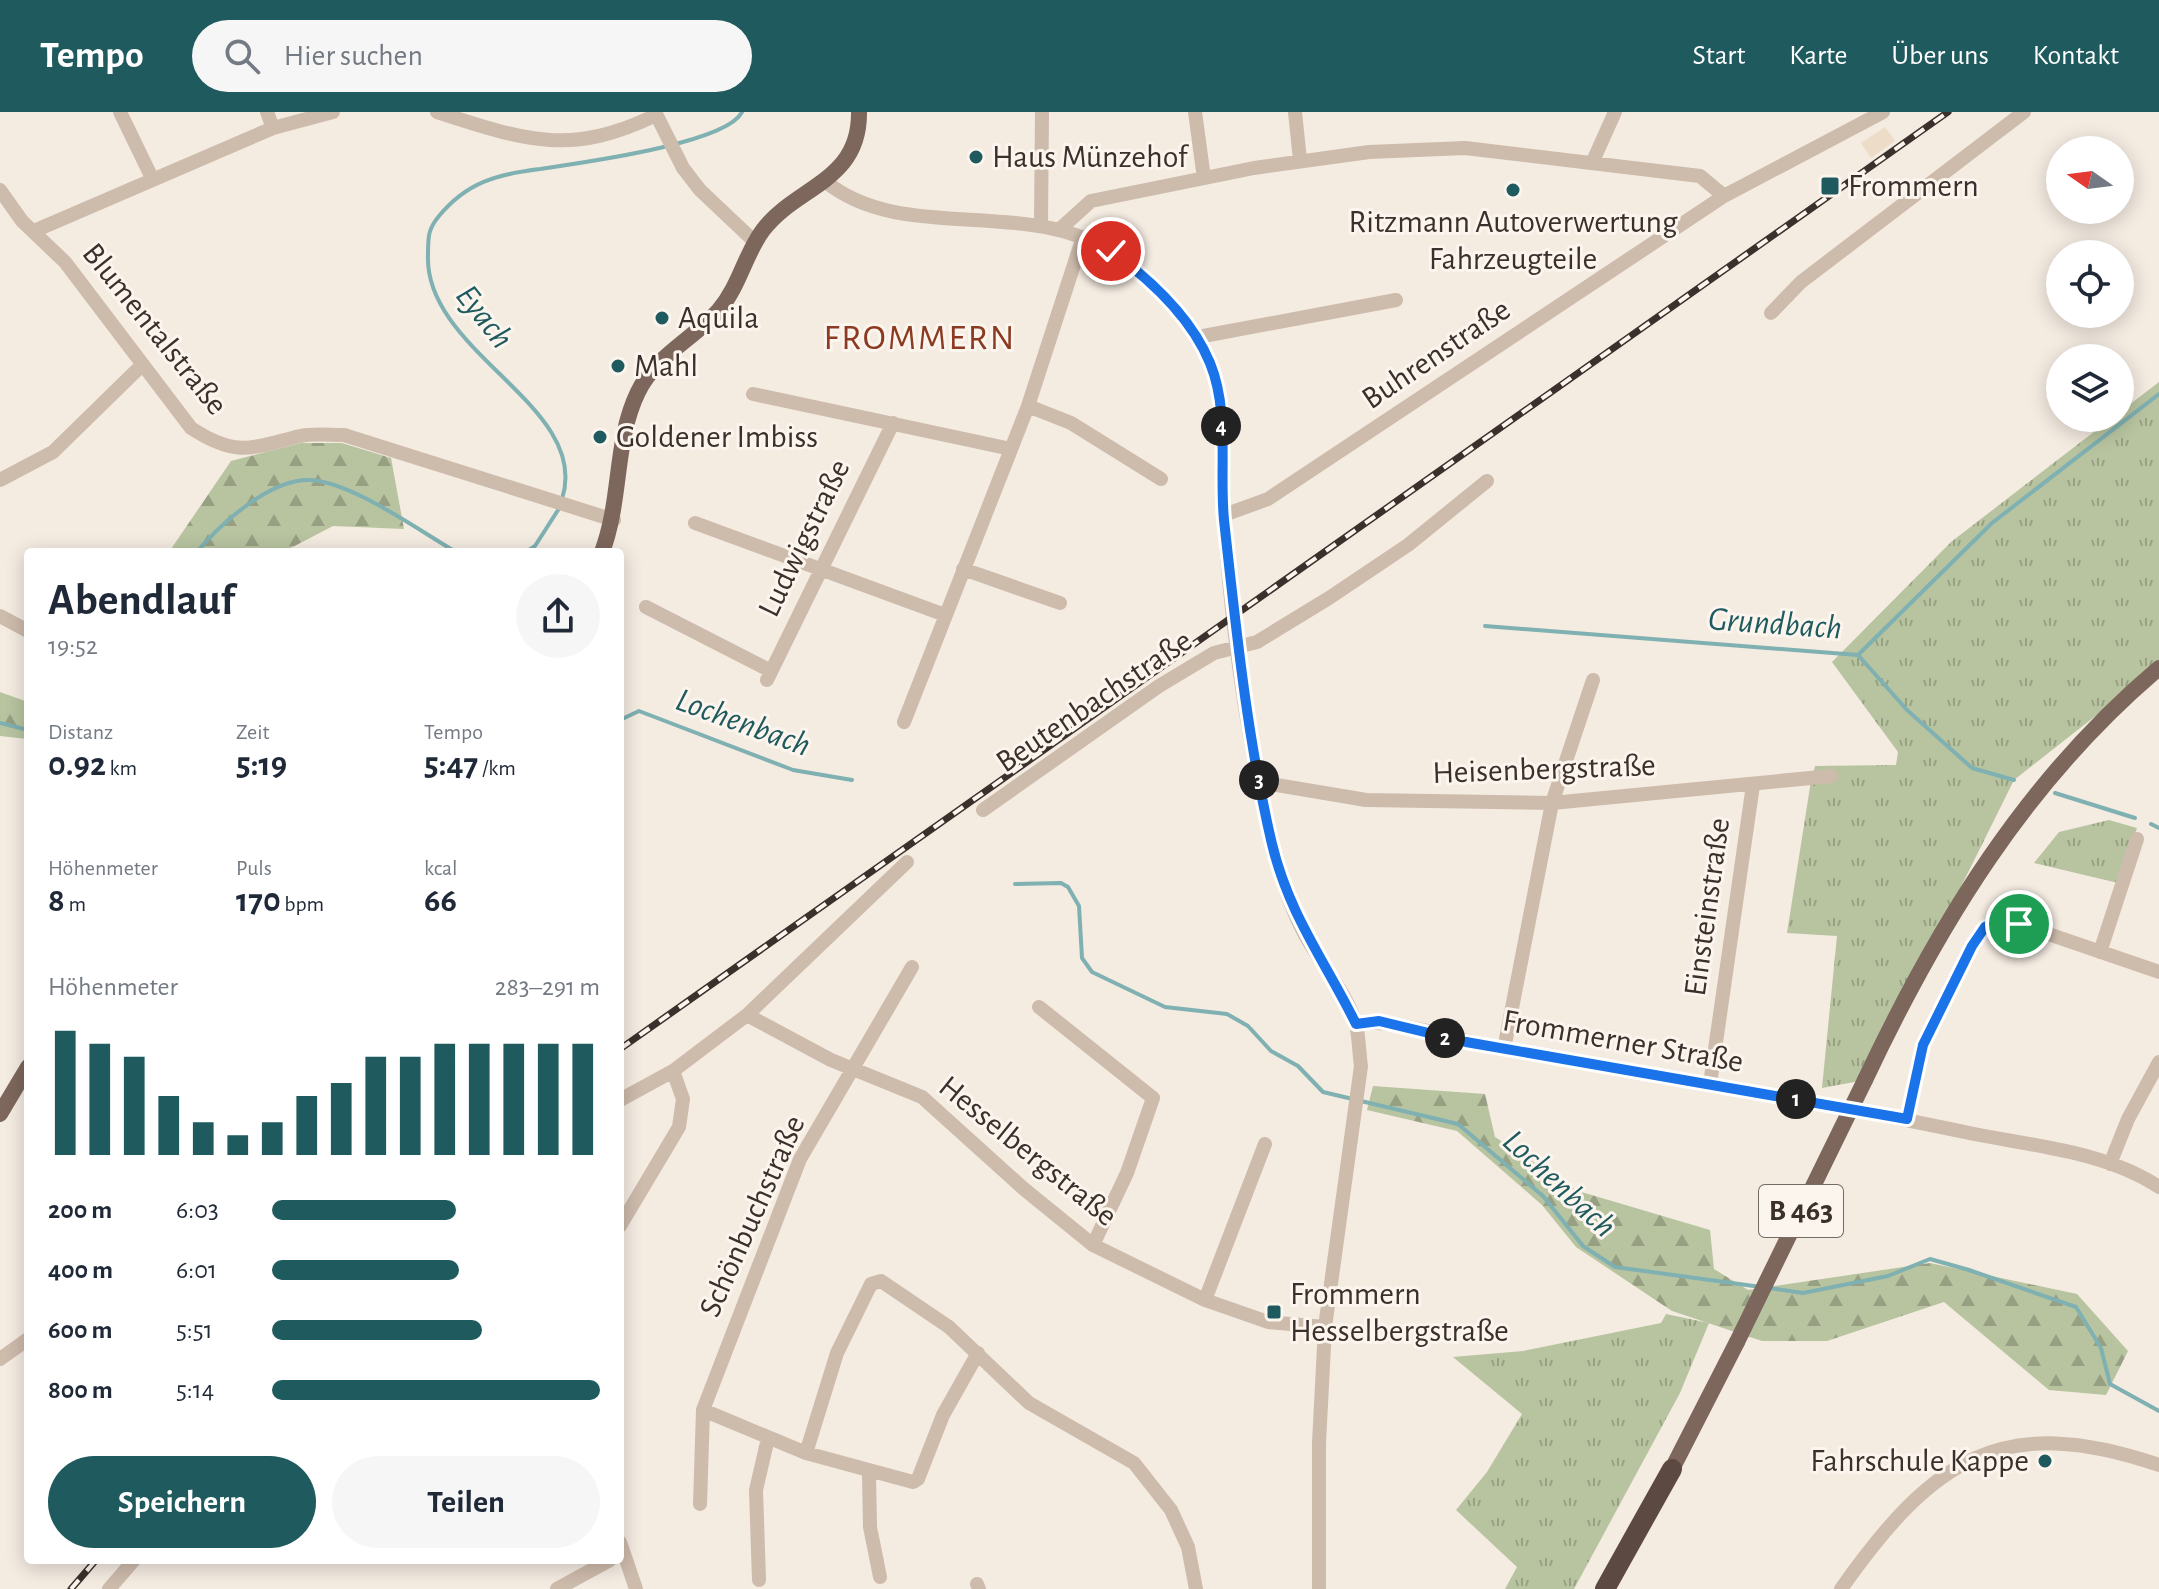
<!DOCTYPE html>
<html lang="de">
<head>
<meta charset="utf-8">
<style>
	body { margin:0; font-family:"Alegreya Sans",sans-serif; background:#f6f6f7; color:#1f2937; height:100vh; display:flex; flex-direction:column; font-size:30px; white-space:nowrap }
	* { box-sizing:border-box; margin:0 }
	p { font-size:26px; color:#747a83 }
	.icon { flex:none; width:44px; height:44px; fill:none; stroke:currentColor; stroke-width:2; stroke-linecap:round; stroke-linejoin:round }
	.map { position:relative; flex:1; overflow:hidden }
	.drawer { position:absolute; left:24px; top:436px; width:600px; height:1016px; display:flex; flex-direction:column; background:#fff; border-radius:8px; box-shadow:0 4px 20px #0003 }
	.drawer>* { flex:none }
	.needle { width:52px; rotate:284deg }
	.fabs { position:absolute; left:2046px; top:24px; display:grid; gap:16px }
	.fabs a { display:grid; place-items:center; width:88px; height:88px; border-radius:50%; background:#fff; box-shadow:0 4px 20px #0003; font-size:40px }
	.pin { position:absolute; display:grid; place-items:center; width:68px; height:68px; color:#fff; margin:-34px; border:4px solid #fff; border-radius:50%; box-shadow:0 2px 8px #0007 }
	.km { position:absolute; width:40px; height:40px; margin:-20px; border-radius:50%; background:#222; color:#fff; font-size:22px; line-height:40px; text-align:center }
	.round { display:grid; place-items:center; flex:none; width:84px; height:84px; border-radius:42px; background:#f6f6f7 }
	.summary { display:flex; align-items:center; justify-content:space-between; height:136px; padding:0 24px }
	h1 { font-size:44px; font-weight:700; line-height:60px }
	.metrics { display:grid; grid-template-columns:repeat(3,1fr); gap:12px; height:136px; padding:8px 24px }
	.metrics div { display:grid; align-content:center }
	.metrics b { font-size:34px; font-weight:700 }
	.metrics small { font-size:22px; font-weight:400 }
	.metrics p { font-size:22px }
	.chart { height:224px; padding:16px 24px }
	.chart p { display:flex; justify-content:space-between }
	.chart svg { width:100%; height:144px; margin-top:8px; stroke:#1f5a5e; stroke-width:6 }
	.primary-button { display:flex; gap:16px; margin-top:auto; padding:16px 24px }
	.primary-button a { flex:1; height:92px; border-radius:48px; background:#1f5a5e; color:#fff; font-size:32px; font-weight:700; line-height:92px; text-align:center }
	.primary-button a+a { background:#f6f6f7; color:#1f2937 }
	ul { padding:0 24px; list-style:none; font-size:26px }
	li { display:grid; grid-template-columns:128px 96px 1fr; align-items:center; height:60px }
	li i { height:20px; border-radius:10px; background:#1f5a5e }
	header { display:flex; align-items:center; gap:48px; box-sizing:border-box; height:112px; padding:0 40px; background:#1f5a5e; color:#fff }
	header strong { font-size:38px }
	nav { display:flex; gap:44px; margin-inline-start:auto; font-size:28px }
	.search { width:560px; height:72px; background:#f6f6f7; display:flex; align-items:center; gap:20px; box-sizing:border-box; padding:0 28px; border-radius:44px; color:#747a83; font-size:30px }
	.map>svg:first-child { display:block }
</style>
</head>
<body>
<header>
<strong>Tempo</strong>
<div class="search"><svg class="icon" aria-label="search" viewBox="0 0 24 24"><circle cx="10" cy="10" r="6"/><path d="M15 15l6 6"/></svg>Hier suchen</div>
<nav><a>Start</a><a>Karte</a><a>Über uns</a><a>Kontakt</a></nav>
</header>
<div class="map">
<svg width="2159" height="1477" viewBox="0 0 2159 1477">
	<defs>
		<pattern id="grass-tufts" width="24" height="20" patternUnits="userSpaceOnUse" patternTransform="scale(2)"><rect width="24" height="20" fill="#b8c4a0"/><path d="M3 7l-1-3M5 7V3M7 7l1-3M15 17l-1-3M17 17v-4M19 17l1-3" fill="none" stroke="#97a083"/></pattern>
		<pattern id="forest-firs" width="22" height="20" patternUnits="userSpaceOnUse" patternTransform="scale(2)"><rect width="22" height="20" fill="#b8c4a0"/><path d="M5 1l3.5 6h-7zM16 11l3.5 6h-7z" fill="#97a083"/></pattern>
	</defs>
	<rect width="100%" height="100%" fill="#f4ebe1"/>
	<path fill="url(#grass-tufts)" d="M2159 270V554L2014 668 1865 968 1822 976 1837 824 1787 821 1810 675 1815 654 1896 653 1898 640 1832 550 1951 430 2112 306H2120V300Z
		M2109 708 2137 716 2118 771 2034 751 2059 720Z
		M1666 1202 1709 1211 1680 1281 1574 1477H1505L1517 1455 1456 1398 1487 1360 1522 1302 1453 1245 1523 1239 1661 1211Z"/>
	<path fill="url(#forest-firs)" d="M301 331H342L391 346 404 417 333 414 283 440H169L231 349Z
		M0 580 28 590V627L0 624Z
		M1373 974 1485 982 1495 1025 1578 1079 1710 1118 1714 1157 1748 1178 1930 1151 2077 1182 2128 1239 2106 1283 2049 1278 1944 1190 1827 1229H1762L1672 1199 1576 1135 1542 1093 1457 1019 1367 998Z"/>
	<path fill="#ecdcc8" d="M1885 15 1895 29 1871 46 1861 31Z"/>
	<g fill="none" stroke-linecap="round" stroke-linejoin="round">
		<path stroke="#7fb0b2" stroke-width="4" d="M562 387C592 294 424 241 428 143 428 125 428 117 439 104 467 70 498 62 540 57 578 51 726 32 742 0
			M197 440C220 412 269 368 308 368 349 368 420 419 456 440
			M526 440 535 434 560 395
			M1485 514 1858 543 1907 598 1972 656 2014 668
			M1858 543 1992 411 2159 282
			M620 608 639 599 793 658 852 668
			M0 611 28 618
			M2055 681 2135 706
			M2151 712 2159 716
			M1015 772 1061 771 1068 775 1079 794 1082 846 1092 860 1165 895 1227 902 1248 914 1271 939 1298 954 1323 980 1458 1012 1543 1084 1583 1134 1615 1155 1761 1175
			M1769 1176 1803 1181 1888 1164 1930 1147 1969 1158 2076 1195 2101 1236 2110 1272 2159 1299"/>
		<path stroke="#cdbbac" stroke-width="14" d="M120 0 152 66
			M267 0 273 16
			M437 0C524 28 570 45 656 3
			M655 0 683 56 700 78 755 130
			M1195 0 1204 66
			M1295 0 1300 48
			M1593 49 1615 0
			M826 70C905 133 1026 83 1114 142 1153 168 1195 209 1211 254 1228 302 1221 355 1224 404 1231 513 1247 626 1272 732 1280 763 1290 795 1305 823 1321 852 1346 880 1356 912 1359 925 1359 940 1361 954L1325 1215 1319 1331V1477
			M0 78 22 109 65 150 191 316C237 346 251 336 300 324 313 321 330 323 344 323L614 408
			M1041 112 1042 0
			M1060 117 1091 89 1254 56 1369 40 1465 36 1700 64 1724 84
			M34 119 273 16 333 0
			M1771 201 1801 170 2024 0
			M1198 225 1396 188
			M753 282 1011 337
			M1028 294 1071 311 1161 367
			M0 368 53 340 142 253
			M1224 403 1268 387 1724 84 1883 0
			M695 411 945 503
			M963 457 1060 491
			M646 495 769 558
			M0 504 28 519
			M767 568 893 311
			M904 610 1028 294 1083 125
			M1259 670 1366 688 1552 691 1831 664
			M983 698 1159 574 1214 541 1257 530 1329 486 1408 433 1487 369
			M2100 840 2137 727
			M912 855 800 1047 703 1298 806 1341 913 1370 918 1367 943 1303 978 1241
			M1039 895 1153 986 1127 1061 1093 1133
			M747 903 831 948 922 985 1024 1077 1093 1133 1205 1188 1268 1210 1325 1215
			M1356 912C1392 905 1463 930 1503 937 1661 964 1818 989 1974 1022 2035 1034 2106 1040 2159 1075
			M1504 937 1552 691 1593 568
			M1710 972 1753 673
			M620 988 673 959 747 903 907 750
			M1907 1007 1923 933 1972 834 1985 815 2002 809 2019 812 2159 860
			M2110 1052 2128 1007 2159 950
			M620 1114 679 1015 683 987 673 959
			M1205 1188 1265 1032
			M0 1247 28 1227
			M806 1341 837 1241 871 1172 881 1169 949 1215 1029 1291 1134 1351 1171 1398 1188 1435 1196 1477
			M869 1361 870 1415 880 1465
			M700 1392 703 1298
			M620 1430 636 1477
			M759 1468 756 1378 768 1326
			M977 1472 979 1477
			M109 1477 134 1448
			M557 1477 610 1448
			M1841 1477C1932 1348 2001 1299 2159 1353"/>
		<path stroke="#7d675c" stroke-width="16" d="M602 440C622 387 614 329 638 280 655 244 695 226 719 198 740 173 745 142 763 118 796 74 860 70 859 0
			M1865 968C1938 813 2026 668 2159 556
			M0 1002 28 955
			M1672 1357 1737 1230"/>
		<path stroke="#5c4a42" stroke-width="20" d="M1605 1477 1672 1357"/>
		<g stroke="#3b302b" stroke-width="7">
			<path id="rail" d="M620 937 1948 0
				M71 1477 96 1448"/>
		</g>
		<use href="#rail" stroke="#fbf5ee" stroke-width="4" stroke-dasharray="12" stroke-linecap="butt"/>
		<path stroke="#7d675c" stroke-width="16" d="M1737 1230 1865 968"/>
	</g>
	<g fill="none" stroke-linecap="round" stroke-linejoin="round">
		<g stroke="#fff" stroke-width="16">
			<path id="route" d="M1111 139C1151 168 1191 205 1210 251 1230 300 1219 357 1224 408 1236 516 1247 626 1272 732 1289 803 1325 849 1356 912L1379 909 1466 930 1907 1007 1923 933 1972 834 1985 815 2002 809 2019 812"/>
		</g>
		<use href="#route" stroke="#1a73e8" stroke-width="10"/>
	</g>
	<g fill="#1f5a5e" stroke="#fbf5ee" stroke-width="3">
		<circle cx="976" cy="45" r="8"/>
		<rect x="1820" y="64" width="20" height="20" rx="4"/>
		<circle cx="1513" cy="78" r="8"/>
		<circle cx="662" cy="206" r="8"/>
		<circle cx="618" cy="254" r="8"/>
		<circle cx="600" cy="325" r="8"/>
		<rect x="1266" y="1192" width="16" height="16" rx="4"/>
		<circle cx="2045" cy="1349" r="8"/>
	</g>
	<g text-anchor="middle" dominant-baseline="central" stroke-width="6" stroke-linejoin="round" paint-order="stroke">
		<rect fill="#fbf5ee" stroke="#756b66" stroke-width="2" x="1759" y="1073" width="84" height="52" rx="6"/>
		<g font-size="30" font-weight="bold" fill="#3b302b">
			<text x="1801" y="1099">B 463</text>
		</g>
		<g font-size="32" fill="#3b302b" stroke="#fbf5ee" text-anchor="start">
			<text x="992" y="45">Haus Münzehof</text>
			<text x="1848" y="74">Frommern</text>
			<text x="1513" y="110" text-anchor="middle">Ritzmann Autoverwertung<tspan x="1513" dy="37">Fahrzeugteile</tspan></text>
			<text x="678" y="206">Aquila</text>
			<text x="634" y="254">Mahl</text>
			<text x="616" y="325">Goldener Imbiss</text>
			<text x="1290" y="1182">Frommern<tspan x="1290" dy="37">Hesselbergstraße</tspan></text>
			<text x="2029" y="1349" text-anchor="end">Fahrschule Kappe</text>
		</g>
		<g font-size="32" fill="#3b302b" stroke="#fbf5ee">
			<text transform="translate(155 217) rotate(51)">Blumentalstraße</text>
			<text transform="translate(1436 242) rotate(-34)">Buhrenstraße</text>
			<text transform="translate(804 426) rotate(-64)">Ludwigstraße</text>
			<text transform="translate(1094 589) rotate(-34)">Beutenbachstraße</text>
			<text transform="translate(1544 657) rotate(-2)">Heisenbergstraße</text>
			<text transform="translate(1707 795) rotate(-82)">Einsteinstraße</text>
			<text transform="translate(1623 929) rotate(10)">Frommerner Straße</text>
			<text transform="translate(1028 1039) rotate(39)">Hesselbergstraße</text>
			<text transform="translate(752 1104) rotate(-66)">Schönbuchstraße</text>
		</g>
		<g font-size="34" font-style="italic" fill="#1f5a5e" stroke="#fbf5ee">
			<text transform="translate(484 205) rotate(52)">Eyach</text>
			<text transform="translate(1775 512) rotate(4)">Grundbach</text>
			<text transform="translate(743 611) rotate(20)">Lochenbach</text>
			<text transform="translate(1559 1072) rotate(43)">Lochenbach</text>
		</g>
		<g font-size="36" letter-spacing="2" fill="#8c3b22" stroke="#fbf5ee">
			<text x="920" y="226">FROMMERN</text>
		</g>
	</g>
</svg>
<div class="fabs">
<a><svg class="needle" viewBox="-14 -14 28 28"><path d="M0-13l5 13h-10z" fill="#e53935"/><path d="M0 13l5-13h-10z" fill="#747a83"/></svg></a>
<a><svg class="icon" aria-label="locate" viewBox="0 0 24 24"><circle cx="12" cy="12" r="6"/><path d="M12 2v4M12 18v4M2 12h4M18 12h4"/></svg></a>
<a><svg class="icon" aria-label="layers" viewBox="0 0 24 24"><path d="M12 4l9 5-9 5-9-5zM3 14l9 5 9-5"/></svg></a>
</div>
<div class="pin" style="left:2019px;top:812px;background:#1e9e55"><svg class="icon" aria-label="arrive" viewBox="0 0 24 24"><path d="M6 21V4h12l-3 4 3 4H6"/></svg></div>
<div class="pin" style="left:1111px;top:139px;background:#d93025"><svg class="icon" aria-label="check" viewBox="0 0 24 24"><path d="M5 12l5 5 9-10"/></svg></div>
<b class="km" style="left:1796px;top:987px">1</b>
<b class="km" style="left:1445px;top:926px">2</b>
<b class="km" style="left:1259px;top:668px">3</b>
<b class="km" style="left:1221px;top:314px">4</b>
<section class="drawer">
<div class="summary"><div><h1>Abendlauf</h1><p>19:52</p></div><a class="round"><svg class="icon" aria-label="share" viewBox="0 0 24 24"><path d="M12 15V3M7 8l5-5 5 5M5 13v7h14v-7"/></svg></a></div>
<div class="metrics">
<div><p>Distanz</p><b>0.92<small> km</small></b></div>
<div><p>Zeit</p><b>5:19</b></div>
<div><p>Tempo</p><b>5:47<small> /km</small></b></div>
</div>
<div class="metrics">
<div><p>Höhenmeter</p><b>8<small> m</small></b></div>
<div><p>Puls</p><b>170<small> bpm</small></b></div>
<div><p>kcal</p><b>66</b></div>
</div>
<div class="chart"><p><span>Höhenmeter</span>283–291 m</p>
<svg viewBox="0 0 160 44" preserveAspectRatio="none"><path d="M5 44V6M15 44V10M25 44V14M35 44V26M45 44V34M55 44V38M65 44V34M75 44V26M85 44V22M95 44V14M105 44V14M115 44V10M125 44V10M135 44V10M145 44V10M155 44V10"/></svg>
</div>
<ul>
<li><b>200 m</b>6:03<i style="width:56%"></i></li>
<li><b>400 m</b>6:01<i style="width:57%"></i></li>
<li><b>600 m</b>5:51<i style="width:64%"></i></li>
<li><b>800 m</b>5:14<i style="width:100%"></i></li>
</ul>
<div class="primary-button"><a>Speichern</a><a>Teilen</a></div>
</section>
</div>
</body>
</html>
